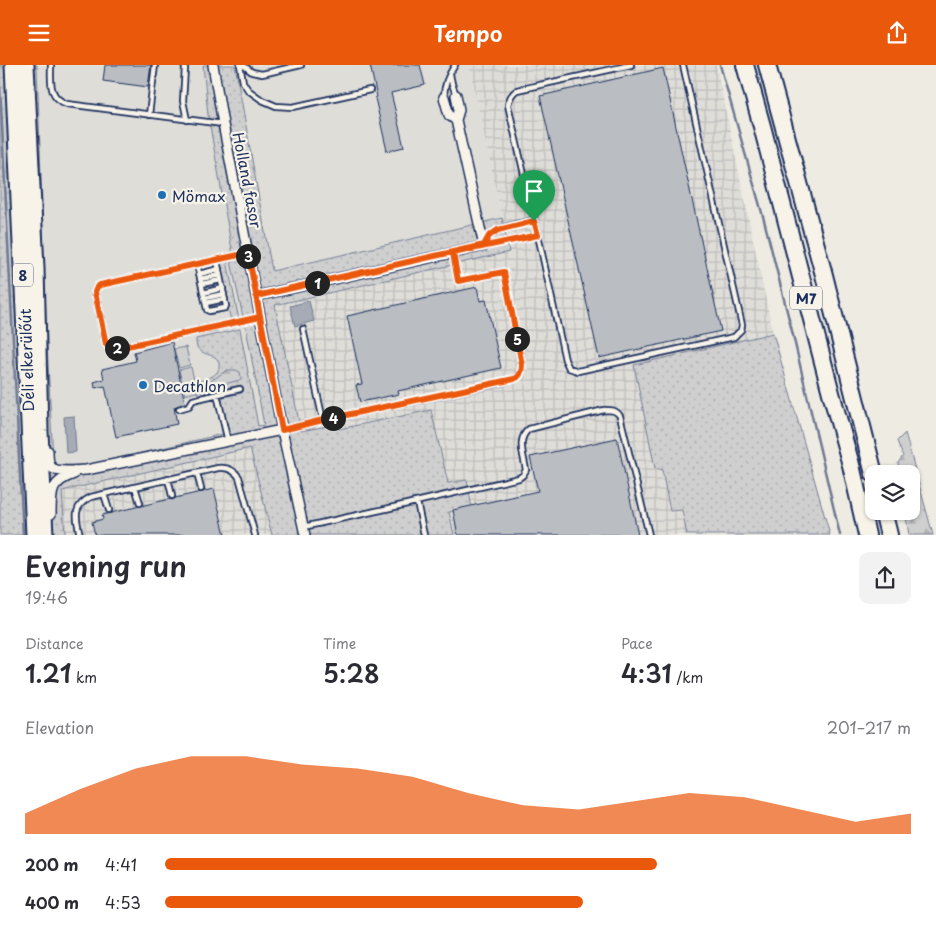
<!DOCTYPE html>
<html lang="en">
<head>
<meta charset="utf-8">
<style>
	body { margin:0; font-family:"Playpen Sans",sans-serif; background:#f2f2f3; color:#2b2b33; height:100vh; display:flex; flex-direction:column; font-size:19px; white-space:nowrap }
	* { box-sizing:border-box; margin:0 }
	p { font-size:16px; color:#7c7c81 }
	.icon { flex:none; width:28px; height:28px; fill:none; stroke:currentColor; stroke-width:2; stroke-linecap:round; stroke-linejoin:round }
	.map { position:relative; height:470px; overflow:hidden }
	.side { display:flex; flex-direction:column; background:#fff; flex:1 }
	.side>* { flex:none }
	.controls { position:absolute; left:865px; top:400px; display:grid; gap:10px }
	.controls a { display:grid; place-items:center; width:55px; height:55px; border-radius:10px; background:#fff; box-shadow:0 1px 4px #0004; font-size:25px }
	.pin { position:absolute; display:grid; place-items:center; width:42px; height:42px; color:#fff; margin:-51px -21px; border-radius:50% 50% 50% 0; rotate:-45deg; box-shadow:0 0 5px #0007 }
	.pin .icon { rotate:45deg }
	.km { position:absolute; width:25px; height:25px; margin:-12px; border-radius:50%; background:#222; color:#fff; font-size:14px; line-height:25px; text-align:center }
	.round { display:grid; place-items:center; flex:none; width:52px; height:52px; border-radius:10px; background:#f2f2f3 }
	.summary { display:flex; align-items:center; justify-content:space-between; height:85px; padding:0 25px }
	h1 { font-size:28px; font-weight:600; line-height:38px }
	.stats { display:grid; grid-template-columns:repeat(3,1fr); gap:8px; height:85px; padding:5px 25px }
	.stats div { display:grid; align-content:center }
	.stats b { font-size:25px; font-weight:600 }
	.stats small { font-size:14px; font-weight:400 }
	.stats p { font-size:14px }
	.chart { height:140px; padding:10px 25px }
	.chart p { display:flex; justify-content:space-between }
	.chart svg { width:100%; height:90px; margin-top:5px; fill:#ea580c; opacity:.7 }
	ul { padding:0 25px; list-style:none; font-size:16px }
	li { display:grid; grid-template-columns:80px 60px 1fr; align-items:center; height:38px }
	li i { height:12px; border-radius:6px; background:#ea580c }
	header { display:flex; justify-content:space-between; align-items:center; height:65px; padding:0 25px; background:#ea580c; color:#fff; font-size:22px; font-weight:600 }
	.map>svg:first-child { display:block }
</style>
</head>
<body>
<header><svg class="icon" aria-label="menu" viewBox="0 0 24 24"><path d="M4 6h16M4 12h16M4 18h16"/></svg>Tempo<svg class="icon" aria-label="share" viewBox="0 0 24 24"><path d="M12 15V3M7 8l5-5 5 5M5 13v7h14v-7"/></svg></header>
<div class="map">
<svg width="936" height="470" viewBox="0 0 936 470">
	<defs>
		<pattern id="industrial-grid" width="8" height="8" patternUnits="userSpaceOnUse" patternTransform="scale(1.25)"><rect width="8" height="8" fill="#deddd8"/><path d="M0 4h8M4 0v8" fill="none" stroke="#bebebc"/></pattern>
		<pattern id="grass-dots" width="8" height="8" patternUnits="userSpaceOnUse" patternTransform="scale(1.25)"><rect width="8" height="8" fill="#cfcfcf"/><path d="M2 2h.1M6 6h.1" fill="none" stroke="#b1b2b4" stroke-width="1.8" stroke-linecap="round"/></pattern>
		<pattern id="forest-firs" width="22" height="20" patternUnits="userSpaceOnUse" patternTransform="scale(1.25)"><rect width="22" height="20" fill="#cfcfcf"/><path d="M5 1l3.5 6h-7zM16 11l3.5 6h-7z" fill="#b1b2b4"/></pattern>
	</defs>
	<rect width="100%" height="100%" fill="#eeebe2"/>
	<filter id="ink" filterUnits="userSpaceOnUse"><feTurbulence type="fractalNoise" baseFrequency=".02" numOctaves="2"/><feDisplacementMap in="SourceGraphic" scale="10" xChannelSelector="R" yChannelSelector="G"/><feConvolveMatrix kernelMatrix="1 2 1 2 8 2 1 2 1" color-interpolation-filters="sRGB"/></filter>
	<g filter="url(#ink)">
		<path fill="#deddd8" d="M37 0H203L208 50 264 360 89 400H58L53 395 47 279Z
			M235 0H469L502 153 272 206Z"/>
		<path fill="url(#industrial-grid)" d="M469 0H716L773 268 634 300 662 405 670 446 682 445 687 470H455L449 447 472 444 467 415 448 419 431 345 339 364 337 359 301 366 275 240 509 186Z
			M251 383 272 470H65L61 426Z"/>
		<path fill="url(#grass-dots)" stroke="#757f96" d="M0 0H37L47 279 53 395 58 400H89L227 368 221 335 223 332 242 328 241 320 198 329 195 317C204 315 221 311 219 299 219 296 217 294 215 292 209 289 201 289 197 282 196 279 196 277 196 274L240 264 258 361 264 360 244 252H243L231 197 234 196 208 50 203 0H235L272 206 502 153 509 187 275 240 301 366 338 359 339 364 431 345 448 418 467 415 472 444 449 447 454 470H272L250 383 62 426 65 470H0Z
			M227 196 239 255 231 257 219 197Z
			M773 268 830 470H687L682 445 670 446 662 405 655 403 634 300Z"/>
		<path fill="url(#forest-firs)" stroke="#757f96" d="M227 305H236L240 307 241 313 240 315 212 322 211 316Z
			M905 368 933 470H909L905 446H911V409H899L898 398 903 391 897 376Z"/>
		<path fill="#cfcfcf" stroke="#757f96" d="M186 282 190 300 179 303 174 284Z
			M191 302 197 327 185 330 179 305Z"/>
		<path fill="#a6abb5" stroke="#6e7992" d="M309 236 314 256 295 261 290 241Z
			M74 351 76 387 66 388 64 352Z"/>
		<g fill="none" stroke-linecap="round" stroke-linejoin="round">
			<path stroke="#6e7992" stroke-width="2.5" d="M720 0 764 155 792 266 840 470
				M0 22 23 470"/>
		</g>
		<path fill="#babdc2" stroke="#1b2f5e" d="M105 0H151L148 22 103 16Z
			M370 0H420L425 20 391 28 404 82 387 86 375 33 377 32Z
			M663 3 721 266 599 293 540 31Z
			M477 222 480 236 486 235 501 303 398 326 399 329 360 337 356 320 362 319 347 251Z
			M172 277 185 338 174 342 177 359 116 372 105 321 95 323 94 317 104 314 102 304 136 296 134 287Z
			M617 373 638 470H458L453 445 538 426 530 392Z
			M214 424 225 470H95L92 457 103 454 102 450 170 434 172 435 175 433Z"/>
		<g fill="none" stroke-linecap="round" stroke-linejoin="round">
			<g stroke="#1b2f5e" stroke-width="8">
				<path id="service" d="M51 0C51 17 48 32 67 39L223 59
					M184 0 185 3 183 36 187 55
					M240 0 243 17 248 25 262 35 276 41 293 42 370 25
					M243 0 252 7 262 9 301 0
					M631 0 517 25C511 29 510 33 508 40L538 170 565 295 569 303 578 306 734 272 741 265 742 260 683 0
					M450 9 452 19 456 30
					M444 32C444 20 448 10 455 0
					M149 50 155 0
					M485 179C495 160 515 160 534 155
					M484 181 538 170
					M248 188 100 220 97 222 95 227 106 279 110 283 114 284 124 282 260 252
					M197 199 207 245 209 246 225 243 226 241 217 195
					M199 209 219 204
					M200 214 220 210
					M202 219 221 215
					M203 228 223 223
					M205 233 224 229
					M206 238 225 234
					M303 264 323 355
					M217 329 228 377
					M179 344 189 341 193 335 240 324
					M282 365 323 355 495 319C507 316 522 316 522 300L504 207 458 216 453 188
					M197 408 201 424
					M168 414 172 431
					M135 422 140 438
					M104 429 109 445
					M417 437 424 470
					M303 462 390 443 519 413 523 410 526 405C524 391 516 374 529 364L604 345C612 345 616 345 620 351L649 470
					M80 470C76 453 72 441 91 432L218 403C227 402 234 405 239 412L255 470"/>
			</g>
			<g stroke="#1b2f5e" stroke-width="12">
				<path id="minor" d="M213 0 223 59 282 365 305 470
					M444 32 449 50 456 55
					M257 231 484 181 456 55 459 45 456 30
					M48 386C48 391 48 398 51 402 57 409 78 405 86 405L282 365
					M51 449C51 426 51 417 74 409"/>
			</g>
			<g stroke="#1b2f5e" stroke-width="19">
				<path id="primary" d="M13 0 34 470
					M26 0 36 203 40 366 45 470"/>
			</g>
			<g stroke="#1b2f5e" stroke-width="20">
				<path id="motorway" d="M745 0 763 65 831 328 851 400 867 470
					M767 0 824 210 874 409
					M883 446 889 470"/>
			</g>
			<use href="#service" stroke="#f7f3e8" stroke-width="4.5"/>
			<use href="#minor" stroke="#f7f3e8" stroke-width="9"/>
			<use href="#primary" stroke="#f7f3e8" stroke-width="15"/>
			<use href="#motorway" stroke="#f7f3e8" stroke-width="16"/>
		</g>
	</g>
	<g fill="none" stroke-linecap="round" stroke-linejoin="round" filter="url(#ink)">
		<g stroke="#fff" stroke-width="10">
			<path id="route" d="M534 156 498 165 489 171 484 180 256 231 260 252 114 284 110 283 106 279 95 227 97 222 100 220 248 188 282 365 323 355 514 314C520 312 522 307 522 300L504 207 458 216 453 188 538 170 534 156"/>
		</g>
		<use href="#route" stroke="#ea580c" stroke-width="6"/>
	</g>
	<g fill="#1f6fb2" stroke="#f7f3e8" stroke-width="2">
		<circle cx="162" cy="130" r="5"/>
		<circle cx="143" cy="320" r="5"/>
	</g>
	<g text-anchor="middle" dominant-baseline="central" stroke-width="4.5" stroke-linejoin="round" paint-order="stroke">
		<g fill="#f7f3e8" stroke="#5d6a87" stroke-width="1">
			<rect x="13" y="198.5" width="20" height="23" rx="4"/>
			<rect x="790" y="221.5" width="32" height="23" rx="4"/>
		</g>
		<g font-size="14" font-weight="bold" fill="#1b2f5e">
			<text x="23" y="210">8</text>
			<text x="806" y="233">M7</text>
		</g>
		<g font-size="15" fill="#1b2f5e" stroke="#f7f3e8">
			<text transform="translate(248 115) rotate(79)">Holland fasor</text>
			<text transform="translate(26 295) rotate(-92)">Déli elkerülőút</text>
		</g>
		<g font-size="15" fill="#1b2f5e" stroke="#f7f3e8" text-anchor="start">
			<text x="172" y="130">Mömax</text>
			<text x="153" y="320">Decathlon</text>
		</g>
	</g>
</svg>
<div class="controls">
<a><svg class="icon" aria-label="layers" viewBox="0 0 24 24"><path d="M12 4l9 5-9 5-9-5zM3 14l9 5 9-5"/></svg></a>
</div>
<div class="pin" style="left:534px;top:156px;background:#1e9e55"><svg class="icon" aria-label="arrive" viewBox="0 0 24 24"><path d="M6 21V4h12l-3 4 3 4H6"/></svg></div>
<b class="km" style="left:317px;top:218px">1</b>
<b class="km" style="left:117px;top:283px">2</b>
<b class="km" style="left:248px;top:191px">3</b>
<b class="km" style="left:333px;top:353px">4</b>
<b class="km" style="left:517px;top:274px">5</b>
</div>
<section class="side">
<div class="summary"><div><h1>Evening run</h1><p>19:46</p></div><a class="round"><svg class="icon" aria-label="share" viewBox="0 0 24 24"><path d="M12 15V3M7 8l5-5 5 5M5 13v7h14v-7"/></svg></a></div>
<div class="stats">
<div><p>Distance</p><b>1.21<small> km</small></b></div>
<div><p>Time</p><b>5:28</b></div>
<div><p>Pace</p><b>4:31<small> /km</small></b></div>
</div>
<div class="chart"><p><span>Elevation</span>201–217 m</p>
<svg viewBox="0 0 160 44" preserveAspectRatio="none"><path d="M0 44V34L10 22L20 12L30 6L40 6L50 10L60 12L70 16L80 24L90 30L100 32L110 28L120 24L130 26L140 32L150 38L160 34V44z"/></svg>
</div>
<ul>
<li><b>200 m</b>4:41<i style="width:66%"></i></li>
<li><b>400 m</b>4:53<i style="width:56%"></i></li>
</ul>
</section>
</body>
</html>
